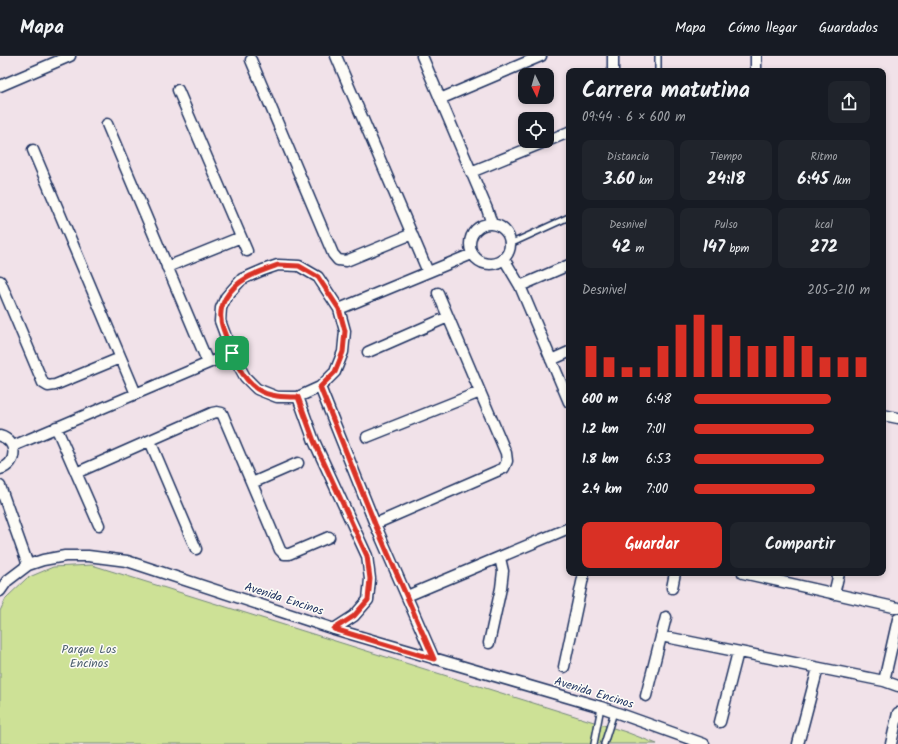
<!DOCTYPE html>
<html lang="es">
<head>
<meta charset="utf-8">
<style>
	body { margin:0; font-family:Kalam,sans-serif; background:#20242c; color:#f1f3f6; height:100vh; display:flex; flex-direction:column; font-size:15px; white-space:nowrap }
	* { box-sizing:border-box; margin:0 }
	p { font-size:13px; color:#9ea1a6 }
	.icon { flex:none; width:22px; height:22px; fill:none; stroke:currentColor; stroke-width:2; stroke-linecap:round; stroke-linejoin:round }
	.map { position:relative; flex:1; overflow:hidden }
	.sheet { position:absolute; left:566px; top:12px; width:320px; height:508px; display:flex; flex-direction:column; background:#171b24; border-radius:8px; box-shadow:0 2px 6px #0003 }
	.sheet>* { flex:none }
	.needle { width:26px; rotate:175deg }
	.tools { position:absolute; left:518px; top:12px; display:grid; gap:8px }
	.tools a { display:grid; place-items:center; width:36px; height:36px; border-radius:8px; background:#171b24; box-shadow:0 2px 6px #0003; font-size:20px }
	.pin { position:absolute; display:grid; place-items:center; width:34px; height:34px; color:#fff; margin:-17px; border-radius:8px; box-shadow:0 2px 6px #0006 }
	.round { display:grid; place-items:center; flex:none; width:42px; height:42px; border-radius:8px; background:#20242c }
	.summary { display:flex; align-items:center; justify-content:space-between; height:68px; padding:0 16px }
	h1 { font-size:22px; font-weight:700; line-height:30px }
	.metrics { display:grid; grid-template-columns:repeat(3,1fr); gap:6px; height:68px; padding:4px 16px }
	.metrics div { display:grid; align-content:center; border-radius:8px; background:#20242c; text-align:center }
	.metrics b { font-size:17px; font-weight:700 }
	.metrics small { font-size:11px; font-weight:400 }
	.metrics p { font-size:11px }
	.chart { height:112px; padding:8px 16px }
	.chart p { display:flex; justify-content:space-between }
	.chart svg { width:100%; height:72px; margin-top:4px; stroke:#d93025; stroke-width:6 }
	.cta { display:flex; gap:8px; margin-top:auto; padding:8px 16px }
	.cta a { flex:1; height:46px; border-radius:8px; background:#d93025; color:#fff; font-size:16px; font-weight:700; line-height:46px; text-align:center }
	.cta a+a { background:#20242c; color:#f1f3f6 }
	ul { padding:0 16px; list-style:none; font-size:13px }
	li { display:grid; grid-template-columns:64px 48px 1fr; align-items:center; height:30px }
	li i { height:10px; border-radius:5px; background:#d93025 }
	header { display:flex; align-items:center; gap:24px; box-sizing:border-box; height:56px; padding:0 20px; background:#171b24; border-bottom:1px solid #363941 }
	header strong { font-size:19px }
	nav { display:flex; gap:22px; margin-inline-start:auto; font-size:14px }
	.map>svg:first-child { display:block }
</style>
</head>
<body>
<header>
<strong>Mapa</strong>
<nav><a>Mapa</a><a>Cómo llegar</a><a>Guardados</a></nav>
</header>
<div class="map">
<svg width="898" height="688" viewBox="0 0 898 688">
	<rect width="100%" height="100%" fill="#f1e2e9"/>
	<filter id="ink" filterUnits="userSpaceOnUse"><feTurbulence type="fractalNoise" baseFrequency=".025" numOctaves="2"/><feDisplacementMap in="SourceGraphic" scale="8" xChannelSelector="R" yChannelSelector="G"/><feConvolveMatrix kernelMatrix="1 2 1 2 8 2 1 2 1" color-interpolation-filters="sRGB"/></filter>
	<g filter="url(#ink)">
		<path fill="#cde196" stroke="#74887a" d="M92 509 626 676 657 688H0V555L6 542 27 522 53 511Z"/>
		<g fill="none" stroke-linecap="round" stroke-linejoin="round">
			<g stroke="#1b2f5e" stroke-width="8">
				<path id="service" d="M658 15V0
					M510 188 569 161
					M594 688 601 651
					M604 688 614 656"/>
			</g>
			<g stroke="#1b2f5e" stroke-width="13">
				<path id="minor" d="M336 0 428 216
					M422 0 487 153 492 168
					M251 4 333 198 338 204 346 205 412 178
					M613 15V0
					M756 15V0
					M0 30 70 0
					M178 34 247 195
					M440 43 541 0
					M107 68 208 307
					M33 94 136 338
					M471 116 569 76
					M470 188a20 20 0 1 1 40 0a20 20 0 1 1-40 0Z
					M504 203 520 230 569 346
					M278 209 299 210 318 221 339 253 345 275 343 296 335 316 320 331 298 341H277L257 333 245 321 232 297 220 265 221 252 226 241 242 223 263 214Z
					M167 211 241 181
					M0 225 43 327 48 330 55 329 120 302
					M520 230 569 209
					M339 253 472 198
					M368 296 448 261
					M551 304 569 296
					M320 331 375 468 434 603
					M298 341 314 385 367 500 370 523 368 544 354 560 334 573
					M883 359 898 362
					M56 371 99 469
					M0 380C18 385 18 408 0 413
					M367 381 480 336
					M150 385 196 493
					M13 390 232 297
					M76 417 212 357 217 356 222 357 280 494 284 498H289L329 481
					M252 427 298 407
					M0 430 28 509
					M375 468 504 412 507 405 506 397 438 237
					M743 517 898 552
					M672 532 675 517
					M0 535 7 525 28 509 43 504 65 500H88L127 505 334 573 601 651 704 688
					M834 538 839 517
					M407 540 569 472
					M661 580 884 625 898 630
					M489 587 501 532 503 515 500 502
					M564 611 584 517
					M884 625 898 563
					M646 640 666 561
					M720 666 738 596
					M798 688 818 612
					M891 688 898 657"/>
			</g>
			<use href="#service" stroke="#fdfcf7" stroke-width="5"/>
			<use href="#minor" stroke="#fdfcf7" stroke-width="10"/>
		</g>
	</g>
	<g fill="none" stroke-linecap="round" stroke-linejoin="round" filter="url(#ink)">
		<g stroke="#fff" stroke-width="8">
			<path id="route" d="M278 209 299 210 318 221 339 253 345 275 343 296 335 316 320 331 375 468 434 603 334 573 354 560 368 544 370 523 367 500 314 385 298 341C284 341 269 341 257 333 239 320 232 297 225 278 223 273 221 268 221 263 220 256 222 249 225 243 236 223 258 216 278 209Z"/>
		</g>
		<use href="#route" stroke="#d93025" stroke-width="5"/>
	</g>
	<g text-anchor="middle" dominant-baseline="central" stroke-width="3" stroke-linejoin="round" paint-order="stroke">
		<g font-size="12" fill="#1b2f5e" stroke="#fdfcf7">
			<text transform="translate(284 543) rotate(18)">Avenida Encinos</text>
			<text transform="translate(594 637) rotate(17)">Avenida Encinos</text>
		</g>
		<g font-size="12" fill="#485c6c" stroke="#fdfcf7">
			<text x="89" y="593">Parque Los<tspan x="89" dy="14">Encinos</tspan></text>
		</g>
	</g>
</svg>
<div class="tools">
<a><svg class="needle" viewBox="-14 -14 28 28"><path d="M0-13l5 13h-10z" fill="#e53935"/><path d="M0 13l5-13h-10z" fill="#9ea1a6"/></svg></a>
<a><svg class="icon" aria-label="locate" viewBox="0 0 24 24"><circle cx="12" cy="12" r="6"/><path d="M12 2v4M12 18v4M2 12h4M18 12h4"/></svg></a>
</div>
<div class="pin" style="left:232px;top:297px;background:#1e9e55"><svg class="icon" aria-label="arrive" viewBox="0 0 24 24"><path d="M6 21V4h12l-3 4 3 4H6"/></svg></div>
<section class="sheet">
<div class="summary"><div><h1>Carrera matutina</h1><p>09:44 · 6 × 600 m</p></div><a class="round"><svg class="icon" aria-label="share" viewBox="0 0 24 24"><path d="M12 15V3M7 8l5-5 5 5M5 13v7h14v-7"/></svg></a></div>
<div class="metrics">
<div><p>Distancia</p><b>3.60<small> km</small></b></div>
<div><p>Tiempo</p><b>24:18</b></div>
<div><p>Ritmo</p><b>6:45<small> /km</small></b></div>
</div>
<div class="metrics">
<div><p>Desnivel</p><b>42<small> m</small></b></div>
<div><p>Pulso</p><b>147<small> bpm</small></b></div>
<div><p>kcal</p><b>272</b></div>
</div>
<div class="chart"><p><span>Desnivel</span>205–210 m</p>
<svg viewBox="0 0 160 44" preserveAspectRatio="none"><path d="M5 44V25M15 44V32M25 44V38M35 44V38M45 44V25M55 44V12M65 44V6M75 44V12M85 44V19M95 44V25M105 44V25M115 44V19M125 44V25M135 44V32M145 44V32M155 44V32"/></svg>
</div>
<ul>
<li><b>600 m</b>6:48<i style="width:78%"></i></li>
<li><b>1.2 km</b>7:01<i style="width:68%"></i></li>
<li><b>1.8 km</b>6:53<i style="width:74%"></i></li>
<li><b>2.4 km</b>7:00<i style="width:69%"></i></li>
</ul>
<div class="cta"><a>Guardar</a><a>Compartir</a></div>
</section>
</div>
</body>
</html>
